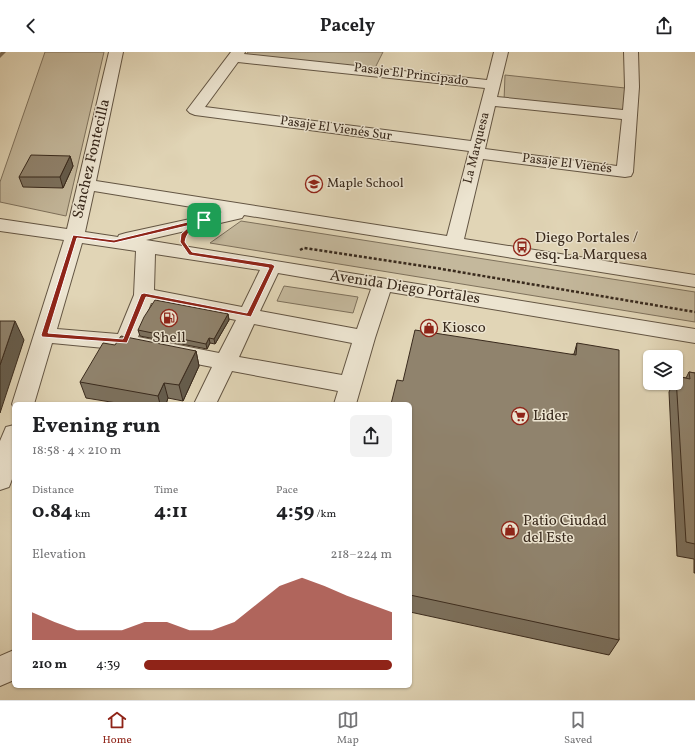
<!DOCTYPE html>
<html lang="en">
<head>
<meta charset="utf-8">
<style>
	body { margin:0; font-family:Vollkorn,serif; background:#f2f2f2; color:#202124; height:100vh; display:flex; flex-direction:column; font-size:15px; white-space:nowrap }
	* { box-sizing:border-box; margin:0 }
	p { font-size:13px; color:#757577 }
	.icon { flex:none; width:22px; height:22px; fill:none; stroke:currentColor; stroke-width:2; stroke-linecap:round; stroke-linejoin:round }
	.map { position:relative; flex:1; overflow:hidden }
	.details { position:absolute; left:12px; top:350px; width:400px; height:286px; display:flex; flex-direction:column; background:#fff; border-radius:6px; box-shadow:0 1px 3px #0004 }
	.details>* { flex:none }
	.tools { position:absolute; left:643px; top:298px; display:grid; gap:8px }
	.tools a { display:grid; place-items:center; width:40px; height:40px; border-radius:6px; background:#fff; box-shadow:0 1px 3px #0004; font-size:20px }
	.pin { position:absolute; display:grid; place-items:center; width:34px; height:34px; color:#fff; margin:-17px; border-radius:8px; box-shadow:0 2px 6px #0006 }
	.round { display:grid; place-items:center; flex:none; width:42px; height:42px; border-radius:6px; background:#f2f2f2 }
	.headline { display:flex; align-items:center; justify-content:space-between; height:68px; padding:0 20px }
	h1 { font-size:22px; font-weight:700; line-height:30px }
	.figures { display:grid; grid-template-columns:repeat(3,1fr); gap:6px; height:68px; padding:4px 20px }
	.figures div { display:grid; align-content:center }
	.figures b { font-size:20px; font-weight:700 }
	.figures small { font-size:11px; font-weight:400 }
	.figures p { font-size:11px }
	.chart { height:112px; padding:8px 20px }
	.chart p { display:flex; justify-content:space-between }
	.chart svg { width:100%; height:72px; margin-top:4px; fill:#8f2418; opacity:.7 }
	ul { padding:0 20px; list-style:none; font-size:13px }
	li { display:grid; grid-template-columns:64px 48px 1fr; align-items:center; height:30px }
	li i { height:10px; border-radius:5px; background:#8f2418 }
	header { display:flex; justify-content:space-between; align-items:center; height:52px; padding:0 20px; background:#fff; font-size:18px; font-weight:700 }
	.menu { display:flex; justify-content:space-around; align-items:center; height:56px; border-top:1px solid #e0e0e0; background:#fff; font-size:11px; color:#757577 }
	.menu a { display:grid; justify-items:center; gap:2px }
	.menu .on { color:#8f2418 }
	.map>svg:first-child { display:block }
</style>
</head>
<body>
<header><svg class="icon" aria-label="back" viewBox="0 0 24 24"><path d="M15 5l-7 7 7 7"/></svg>Pacely<svg class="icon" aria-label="share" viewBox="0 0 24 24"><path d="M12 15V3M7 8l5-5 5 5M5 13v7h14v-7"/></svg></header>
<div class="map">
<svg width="695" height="648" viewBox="0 0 695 648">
	<rect width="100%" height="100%" fill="#e1d5b6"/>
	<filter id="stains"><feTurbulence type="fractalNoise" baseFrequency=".005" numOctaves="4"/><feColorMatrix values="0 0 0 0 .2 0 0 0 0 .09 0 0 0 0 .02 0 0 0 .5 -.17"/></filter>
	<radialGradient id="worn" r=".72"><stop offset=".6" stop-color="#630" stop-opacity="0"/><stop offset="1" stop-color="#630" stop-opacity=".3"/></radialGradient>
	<path fill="#c4b89c" stroke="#7e715c" d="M45 0H104L66 164 0 150V130Z
		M248 0H383L375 16 246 3Z
		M505 23 625 36 626 61 504 49Z
		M241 169 695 240V270L210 191Z
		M284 234 358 245 353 261 277 249Z"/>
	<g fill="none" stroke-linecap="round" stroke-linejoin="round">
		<path fill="#7c6e5a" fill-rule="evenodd" d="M1 0H6L0 6V1Z"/>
		<g stroke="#635543" stroke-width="2">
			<path id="minor" d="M109 0H123L96 129 447 184 469 99 195 63 190 61 187 58 231 0H245L244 2 487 28 494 0H508L497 45 623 58 625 35 624 0H638L639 35 633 120 631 124 625 125 483 107 464 187 695 223V235L244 163 242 166 146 188 695 277V291L390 240 375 286 356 352H334L338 339 232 319 216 352H194L212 315 125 298 52 291 34 352H14V356L12 352 64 188 0 179V167L67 177ZM238 10 485 36 471 89 205 55ZM495 54 622 67 617 114 485 97ZM94 139 222 160 126 181 119 183 118 185 85 180ZM82 191 136 199 134 243 118 282 57 277ZM155 202 260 218 242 255 154 238ZM278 221 371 237 357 277 260 259ZM151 251 236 268 219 301 138 285ZM254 272 352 291 342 323 239 305Z
				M14 373V422L9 435 0 438V389L6 375Z
				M14 598V628L0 634V604Z"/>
		</g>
		<path stroke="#392a1d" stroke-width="2.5" stroke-dasharray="3 2" stroke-linecap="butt" d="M300 198 304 196 436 216 695 260"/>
		<use href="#minor" fill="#ece4d0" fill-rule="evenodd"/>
	</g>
	<path fill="#7c715e" stroke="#392a1d" d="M70 104 73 114 63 136 23 135 19 125Z
		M228 262 229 268 215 292 210 291 207 297 140 284 138 278Z
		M577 291 619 588 609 603 410 560V352L403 329 574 302Z
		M115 293 196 299 199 314 183 349 168 346 166 352H123L86 346 80 330Z
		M689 320 695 321V521H694V507L677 504 669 340 673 331H676V324L686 326Z"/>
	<path fill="#655c4c" stroke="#392a1d" d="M70 104 73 114 63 136 60 125Z
		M228 262 229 268 215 292 214 287Z
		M15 269 24 288 0 361V313Z
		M209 286 210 291 207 297 206 292Z
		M196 299 199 314 183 349 179 333Z
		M164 331 168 346 166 352H160L158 344Z"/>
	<path fill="#90836d" stroke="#392a1d" d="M31 103 70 104 60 125H19Z
		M155 248 228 262 214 287 209 286 206 292 138 278 144 265Z
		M0 269H15L0 313Z
		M415 278 576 303 577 291 619 298V588L410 543V352H391L397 328 403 329Z
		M121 284 196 299 179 333 164 331 158 344 80 330 103 291 115 293Z
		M689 320 695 321V492L686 490 676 325V324L690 327Z"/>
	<path fill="#8f2418" stroke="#fff" fill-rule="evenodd" d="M204 166 207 168 206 169C196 175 187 177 185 190L192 200 272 212 275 214 251 265 146 245 127 291 42 285 41 283 73 183 114 188ZM191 173 181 182 180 190 189 203 269 216 247 261 144 241 141 242 123 287 48 281 77 186 114 191Z"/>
	<defs>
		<g id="school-ring" transform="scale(0.9)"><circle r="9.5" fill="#ece4d0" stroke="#8f2418" stroke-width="1.5"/><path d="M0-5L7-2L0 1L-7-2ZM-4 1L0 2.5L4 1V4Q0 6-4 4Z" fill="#8f2418"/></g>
		<g id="bus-ring" transform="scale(0.9)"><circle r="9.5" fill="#ece4d0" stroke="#8f2418" stroke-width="1.5"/><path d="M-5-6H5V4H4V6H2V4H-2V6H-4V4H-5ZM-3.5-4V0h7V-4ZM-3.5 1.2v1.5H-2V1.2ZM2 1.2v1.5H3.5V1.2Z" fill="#8f2418"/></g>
		<g id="fuel-ring" transform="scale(0.9)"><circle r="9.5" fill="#ece4d0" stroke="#8f2418" stroke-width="1.5"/><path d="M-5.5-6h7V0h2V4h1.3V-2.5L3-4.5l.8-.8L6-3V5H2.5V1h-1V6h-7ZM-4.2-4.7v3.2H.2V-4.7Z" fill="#8f2418"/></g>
		<g id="shop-ring" transform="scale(0.9)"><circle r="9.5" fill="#ece4d0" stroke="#8f2418" stroke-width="1.5"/><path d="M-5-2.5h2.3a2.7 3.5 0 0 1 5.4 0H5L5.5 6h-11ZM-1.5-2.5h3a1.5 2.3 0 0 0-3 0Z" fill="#8f2418"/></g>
		<g id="supermarket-ring" transform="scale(0.9)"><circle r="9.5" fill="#ece4d0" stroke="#8f2418" stroke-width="1.5"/><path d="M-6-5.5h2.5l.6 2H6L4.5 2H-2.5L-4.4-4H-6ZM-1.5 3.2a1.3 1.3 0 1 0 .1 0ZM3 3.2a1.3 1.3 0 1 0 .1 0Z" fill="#8f2418"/></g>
	</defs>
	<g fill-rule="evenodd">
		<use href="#school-ring" x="314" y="132"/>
		<use href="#bus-ring" x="522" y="195"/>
		<use href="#fuel-ring" x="169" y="266"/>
		<use href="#shop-ring" x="429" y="276"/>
		<use href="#supermarket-ring" x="520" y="364"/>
		<use href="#shop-ring" x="510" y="478"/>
	</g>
	<g text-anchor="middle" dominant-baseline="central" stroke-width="3" stroke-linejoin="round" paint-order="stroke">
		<g font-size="13" fill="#392a1d" stroke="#ece4d0">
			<text transform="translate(411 23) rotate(7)">Pasaje El Principado</text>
			<text transform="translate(336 77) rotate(8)">Pasaje El Vienés Sur</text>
			<text transform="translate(477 96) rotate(-76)">La Marquesa</text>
			<text transform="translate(567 112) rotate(7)">Pasaje El Vienés</text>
		</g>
		<g font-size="13" fill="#392a1d" stroke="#ece4d0" text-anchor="start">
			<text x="327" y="132">Maple School</text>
		</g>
		<g font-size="15" fill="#392a1d" stroke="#ece4d0">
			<text transform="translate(92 107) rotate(-77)">Sánchez Fontecilla</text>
			<text transform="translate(405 236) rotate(9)">Avenida Diego Portales</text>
		</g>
		<g font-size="15" fill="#392a1d" stroke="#ece4d0" text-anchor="start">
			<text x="535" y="186">Diego Portales /<tspan x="535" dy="17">esq. La Marquesa</tspan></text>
			<text x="442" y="276">Kiosco</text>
			<text x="169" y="286" text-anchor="middle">Shell</text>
			<text x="533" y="364">Lider</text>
			<text x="523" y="469">Patio Ciudad<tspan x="523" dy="17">del Este</tspan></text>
		</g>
	</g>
	<rect width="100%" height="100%" filter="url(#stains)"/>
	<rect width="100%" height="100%" fill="url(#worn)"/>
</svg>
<div class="tools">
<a><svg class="icon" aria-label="layers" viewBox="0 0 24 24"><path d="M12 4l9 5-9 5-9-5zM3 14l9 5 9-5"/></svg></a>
</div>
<div class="pin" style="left:204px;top:168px;background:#1e9e55"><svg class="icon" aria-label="arrive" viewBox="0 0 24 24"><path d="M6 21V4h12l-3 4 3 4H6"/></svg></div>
<section class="details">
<div class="headline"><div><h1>Evening run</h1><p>18:58 · 4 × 210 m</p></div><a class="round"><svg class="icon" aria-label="share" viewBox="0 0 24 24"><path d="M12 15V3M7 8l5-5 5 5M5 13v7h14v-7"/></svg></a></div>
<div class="figures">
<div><p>Distance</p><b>0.84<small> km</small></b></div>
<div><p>Time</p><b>4:11</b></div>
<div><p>Pace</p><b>4:59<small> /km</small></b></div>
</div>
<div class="chart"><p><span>Elevation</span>218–224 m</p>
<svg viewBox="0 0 160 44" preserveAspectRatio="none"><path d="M0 44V27L10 33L20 38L30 38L40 38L50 33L60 33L70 38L80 38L90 33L100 22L110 11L120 6L130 11L140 17L150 22L160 27V44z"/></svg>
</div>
<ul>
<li><b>210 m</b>4:39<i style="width:100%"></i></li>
</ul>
</section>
</div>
<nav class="menu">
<a class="on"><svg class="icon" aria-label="home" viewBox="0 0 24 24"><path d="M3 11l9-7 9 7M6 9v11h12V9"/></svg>Home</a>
<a><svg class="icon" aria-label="map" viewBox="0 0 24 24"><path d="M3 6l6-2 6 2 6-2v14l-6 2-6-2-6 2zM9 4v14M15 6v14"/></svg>Map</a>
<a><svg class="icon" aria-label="saved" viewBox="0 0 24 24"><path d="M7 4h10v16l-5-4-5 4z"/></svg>Saved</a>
</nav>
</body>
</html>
